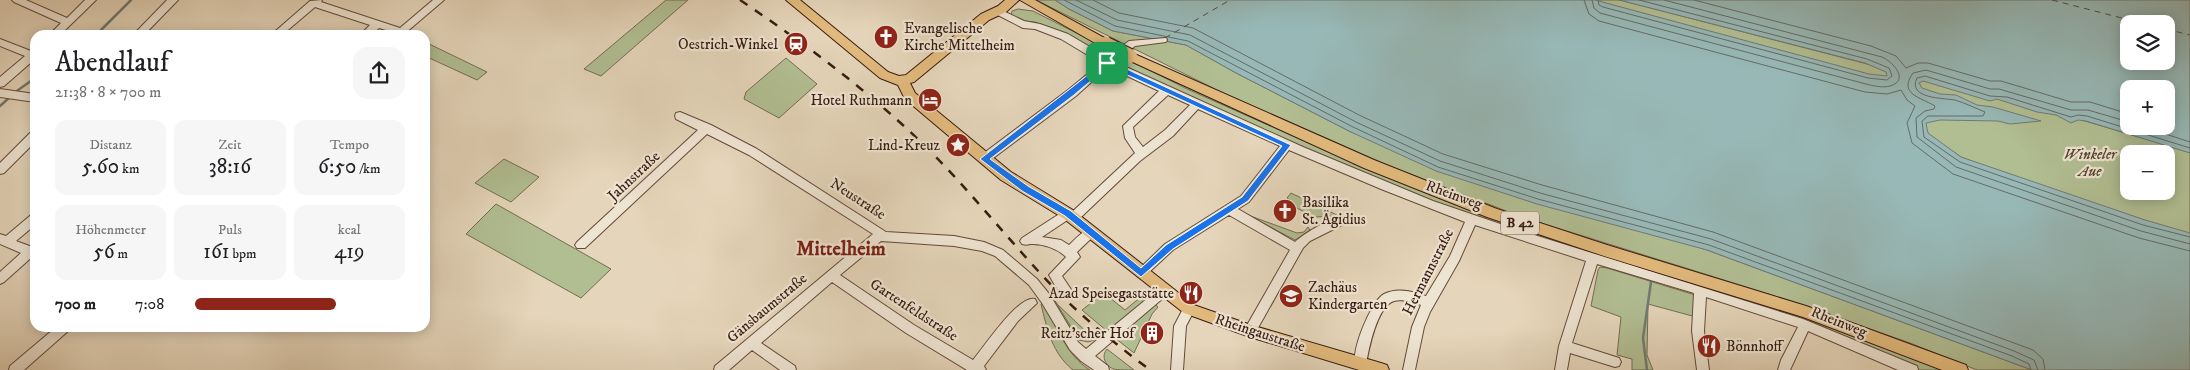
<!DOCTYPE html>
<html lang="de">
<head>
<meta charset="utf-8">
<style>
	body { margin:0; font-family:"IM FELL DW Pica",serif; background:#f6f6f6; color:#202124; height:100vh; display:flex; flex-direction:column; font-size:19px; white-space:nowrap }
	* { box-sizing:border-box; margin:0 }
	p { font-size:16px; color:#757577 }
	.icon { flex:none; width:28px; height:28px; fill:none; stroke:currentColor; stroke-width:2; stroke-linecap:round; stroke-linejoin:round }
	.map { position:relative; flex:1; overflow:hidden }
	.details { position:absolute; left:30px; top:30px; width:400px; height:302px; display:flex; flex-direction:column; background:#fff; border-radius:15px; box-shadow:0 2px 12px #0003 }
	.details>* { flex:none }
	.buttons { position:absolute; left:2120px; top:15px; display:grid; gap:10px }
	.buttons a { display:grid; place-items:center; width:55px; height:55px; border-radius:10px; background:#fff; box-shadow:0 2px 12px #0003; font-size:25px }
	.pin { position:absolute; display:grid; place-items:center; width:42px; height:42px; color:#fff; margin:-21px; border-radius:10px; box-shadow:0 2px 8px #0006 }
	.round { display:grid; place-items:center; flex:none; width:52px; height:52px; border-radius:15px; background:#f6f6f6 }
	.headline { display:flex; align-items:center; justify-content:space-between; height:85px; padding:0 25px }
	h1 { font-size:28px; font-weight:600; line-height:38px }
	.stats { display:grid; grid-template-columns:repeat(3,1fr); gap:8px; height:85px; padding:5px 25px }
	.stats div { display:grid; align-content:center; border-radius:12px; background:#f6f6f6; text-align:center }
	.stats b { font-size:21px; font-weight:600 }
	.stats small { font-size:14px; font-weight:400 }
	.stats p { font-size:14px }
	ul { padding:0 25px; list-style:none; font-size:16px }
	li { display:grid; grid-template-columns:80px 60px 1fr; align-items:center; height:38px }
	li i { height:12px; border-radius:6px; background:#8f2418 }
	.map>svg:first-child { display:block }
</style>
</head>
<body>
<div class="map">
<svg width="2190" height="370" viewBox="0 0 2190 370">
	<rect width="100%" height="100%" fill="#e5d5ba"/>
	<filter id="stains"><feTurbulence type="fractalNoise" baseFrequency=".004" numOctaves="4"/><feColorMatrix values="0 0 0 0 .2 0 0 0 0 .09 0 0 0 0 .02 0 0 0 .5 -.17"/></filter>
	<radialGradient id="worn" r=".72"><stop offset=".6" stop-color="#630" stop-opacity="0"/><stop offset="1" stop-color="#630" stop-opacity=".3"/></radialGradient>
	<path fill="#b1be92" stroke="#746d52" fill-rule="evenodd" d="M666 0H688L601 76 584 69Z
		M1036 0H1055L1069 9 1113 31 1186 45 1238 74 1351 132 1707 250 2032 370H1977L1910 343 1769 294 1522 217 1394 168 1223 93Z
		M1592 0H1620L2068 116 2190 152V235L2021 180 1961 157 1954 152ZM2129 154H2166V191H2129Z
		M1018 9 1033 11 1185 88 1326 151 1446 201 1573 246 1796 315 1946 370H1920L1876 351 1469 215 1393 186 1127 71 1074 37 1035 22 1024 21 1011 16 1012 11Z
		M425 42 487 72 477 80 425 56Z
		M786 58 817 84 779 118 744 99 746 92Z
		M504 159 539 177 511 202 475 183Z
		M1291 193 1339 216 1314 217 1291 205V201L1287 198Z
		M496 204 611 269 581 298 466 234Z
		M1245 214 1297 233 1304 232 1308 227 1311 232 1295 240Z
		M1600 267 1607 268 1692 294 1696 298V317L1648 304 1647 355 1653 370H1632V359L1617 355 1621 317 1591 306 1598 270Z
		M1104 293 1125 310 1142 296 1146 300 1107 331 1082 310Z
		M1055 301 1058 305 1095 340 1088 342 1079 340Z
		M1043 303C1057 327 1066 355 1090 370H1073C1052 353 1047 329 1041 304Z
		M1155 304 1158 307 1152 314 1134 353 1115 338Z
		M1107 349 1134 370C1128 370 1118 370 1113 369 1105 365 1101 356 1107 349Z"/>
	<path fill="#97b8b6" stroke="#717a74" fill-rule="evenodd" d="M1055 0H1595L1869 74 1887 76 1886 72 1865 63 1619 0H2190V153L2086 121 2078 120 2071 123 2056 115 2037 112 1997 99 1990 101 1923 81 1919 83 1922 88 1940 94 1956 95 1977 105 1993 107 2041 121 2010 124 1998 121 1940 120 1926 123 1928 133 1961 157 2145 220 2190 233V370H2032L1707 250 1537 204 1436 171 1351 132 1238 74 1186 45 1113 31 1069 9ZM2129 24H2166V61H2129ZM2129 89H2166V126H2129Z"/>
	<g fill="none" stroke-linecap="round" stroke-linejoin="round">
		<path stroke="#686a64" stroke-width="1" d="M1064 0 1115 26 1188 41 1353 127 1438 167 1538 199 1709 245 2012 356 2029 364 2031 370
			M1076 0 1117 20 1190 35 1356 122 1440 161 1540 193 1711 239 2014 351 2034 360 2038 370
			M1093 0 1119 13 1193 28 1359 115 1443 154 1542 185 1713 232 2033 350 2043 359 2045 370
			M1584 0 1589 14 1599 21 1865 92 1887 94 1901 90 1907 100 1915 106 1907 123 1912 143 1953 174 2139 238 2190 251
			M1592 0 1594 8 1600 13 1866 84C1874 86 1883 88 1890 86 1910 80 1893 62 1882 57L1664 0
			M1598 0 1599 5 1603 7 1868 78 1887 80 1892 76 1889 68 1867 59 1639 0
			M1694 0 1871 46 1896 56 1906 68 1918 63H1928L1990 81H2001L2071 102H2090L2129 114
			M2129 122 2088 110H2071L1999 89H1990L1926 70 1913 73C1898 94 1920 97 1935 106L1934 109 1925 111 1916 118 1917 137 1956 167 2141 231 2190 244
			M2141 126 2190 142
			M2190 148 2087 116 2078 115 2071 117 2007 97 1990 96 1925 76 1917 78C1907 99 1944 98 1955 100 1965 103 1975 108 1985 112L1983 116H1928L1922 121 1924 137 1960 162 2143 225 2190 237"/>
		<path stroke="#717a74" stroke-width="2.5" d="M96 35 131 0
			M14 93 35 78
			M0 106 10 97
			M1647 370 1643 338 1651 282"/>
		<path stroke="#544b43" stroke-width="1" stroke-dasharray="6 5" stroke-linecap="butt" d="M2052 0 2145 24
			M2166 29 2190 35
			M1165 38 1230 0"/>
		<g stroke="#634a3b" stroke-width="2">
			<path id="minor" d="M12 0H26L67 18 85 0H96L60 35H49L61 23 14 2Z
				M167 0H178L144 35H133Z
				M322 0 321 2 400 28 433 0H444L403 35 379 28 371 35H360L370 25 315 7 282 35H271L310 1Z
				M997 8 1024 21 1040 24 1068 34 1107 57 1129 41 1166 38 1167 40 1166 42 1135 46 1115 62 1303 147 1433 201 1515 229 1803 319 1917 366 1918 370H1898L1808 331 1790 370H1778L1781 360 1798 327 1706 297 1704 331 1709 370H1697L1692 331 1694 293 1597 264 1572 343 1619 358 1621 362 1619 366 1615 367 1570 353 1567 370H1555L1559 346 1586 261 1475 225 1459 261 1430 312 1424 327 1415 370H1403L1412 327 1421 305C1413 302 1402 299 1394 301 1377 306 1369 348 1366 364L1364 368 1360 369 1356 368C1349 354 1371 301 1384 294 1398 287 1413 292 1426 296L1450 256 1465 222 1381 189 1289 150 1249 202 1238 209 1295 242C1303 234 1332 216 1342 219L1344 222 1342 225 1310 241 1303 248 1254 335 1250 336 1246 335 1244 331 1246 327 1290 250 1229 215 1173 250 1145 276 1141 278 1137 276 1135 273 1165 244 1241 196 1280 146 1198 109 1173 136 1140 161 1078 220 1074 221 1069 219 1042 237 1061 240 1069 245C1076 239 1086 226 1096 229L1098 232 1077 252 1080 257 1062 276 1072 291 1070 294C1060 298 1054 283 1049 275L1066 257C1058 249 1043 243 1030 244 1027 245 1025 245 1022 244L1020 241 1022 238 1064 211 1068 210 1072 212 1135 153 1125 138 1123 126 1159 91 1108 67 1076 96 988 162H980L978 159 980 156 1068 90 1101 63 1061 39 1035 29 1023 28 994 13 992 11 994 9ZM1168 95 1190 105 1165 130 1143 147 1135 137 1133 127Z
				M0 39 31 51 35 50V59L4 86 0 87V77L25 56 0 46Z
				M0 89 35 94V102L0 97Z
				M680 112 711 125 757 149 886 232 954 236 984 242 1003 250 1037 279 1050 295 1078 342 1086 349 1160 288 1164 286 1168 288 1170 291 1168 294 1095 356 1108 366 1109 370H1094L1081 361 1070 350 1042 303 1029 285 995 256 982 251 954 246 881 241 840 275 914 325 973 360C984 347 1019 294 1035 299L1037 303 1018 321 984 366 986 370H967L906 333 832 282 761 343 795 366 796 370H780L752 350 729 370H714L715 366 873 234 749 155 707 134 585 248H577L575 245 577 242 698 130 676 119 675 116 676 113Z
				M35 131V142L4 173 0 174V163L31 132Z
				M35 214V225L16 241 35 248V258L32 257 4 282 0 284V272L21 253 0 244V234L6 236 31 215Z
				M1189 304 1193 305 1195 309 1186 326 1183 370H1171L1174 326 1185 305Z
				M55 328H69L67 332 24 370H9L10 366Z"/>
		</g>
		<g stroke="#381c11" stroke-width="2">
			<path id="major" d="M786 0H800L888 72 899 76 906 75 981 14 998 6 1005 0H1019L1006 12 989 20 914 82 910 83 915 93 1011 172 1073 210 1194 305 1251 325 1381 363 1387 365 1389 370H1359L1250 337 1184 313 1063 218 1001 180 905 99 898 85 880 78Z
				M1020 0H1035L1110 41 1112 44 1106 48 1102 47Z
				M1130 52 1374 160 1497 209 1607 245 1806 306 1966 365 1968 370H1942L1803 317 1607 257 1487 217 1364 168 1126 59 1124 56 1126 53Z"/>
		</g>
		<use href="#minor" fill="#eee4d2" fill-rule="evenodd"/>
		<use href="#major" fill="#e2ba7d" fill-rule="evenodd"/>
		<path stroke="#381c11" stroke-width="2.5" stroke-dasharray="9 9" stroke-linecap="butt" d="M740 0C804 43 866 89 922 143 969 189 1009 241 1055 289 1084 319 1117 345 1150 370"/>
		<g stroke="#381c11" stroke-width="16" stroke-linecap="butt">
			<path id="major-bridge" d="M1106 44 1130 56"/>
		</g>
		<use href="#major-bridge" stroke="#e2ba7d" stroke-width="14"/>
	</g>
	<path fill="#1a73e8" stroke="#fff" fill-rule="evenodd" d="M1107 60 1291 145 1248 201 1173 249 1141 277 1065 216 1022 191 980 159ZM1108 66 1282 146 1242 197 1166 245 1141 268 1071 211 1028 186 990 159 1074 95Z"/>
	<defs>
		<g id="church-disc" transform="scale(1.25)"><circle r="9.5" fill="#8f2418" stroke="#eee4d2"/><path d="M-1.2-6h2.4v3.5h3.3v2.4h-3.3V6h-2.4V-.1h-3.3v-2.4h3.3Z" fill="#fff"/></g>
		<g id="station-disc" transform="scale(1.25)"><circle r="9.5" fill="#8f2418" stroke="#eee4d2"/><path d="M-3-6H3Q5-6 5-4V2Q5 4 3 4L4.5 6H3L1.5 4h-3L-3 6H-4.5L-3 4Q-5 4-5 2V-4Q-5-6-3-6ZM-3.5-4v3h7v-3ZM-3.5 1v1.5H-2V1ZM2 1v1.5H3.5V1Z" fill="#fff"/></g>
		<g id="hotel-disc" transform="scale(1.25)"><circle r="9.5" fill="#8f2418" stroke="#eee4d2"/><path d="M-6-4.5h1.5V1H6V5H4.5V3h-9V5H-6ZM-4 0a1.8 1.8 0 1 1 3.6 0ZM.5 0V-2.5h3Q6-2.5 6 0Z" fill="#fff"/></g>
		<g id="sight-disc" transform="scale(1.25)"><circle r="9.5" fill="#8f2418" stroke="#eee4d2"/><path d="M0-6L1.8-2.2L6-1.7L2.9 1.2L3.7 5.4L0 3.3L-3.7 5.4L-2.9 1.2L-6-1.7L-1.8-2.2Z" fill="#fff"/></g>
		<g id="restaurant-disc" transform="scale(1.25)"><circle r="9.5" fill="#8f2418" stroke="#eee4d2"/><path d="M-5-6h1v4h1v-4h1v4h1v-4h1v5L-1.5 .5V6h-2V.5L-5-1ZM5-6V6H3V1.5H1.5Q1.5-4 5-6Z" fill="#fff"/></g>
		<g id="school-disc" transform="scale(1.25)"><circle r="9.5" fill="#8f2418" stroke="#eee4d2"/><path d="M0-5L7-2L0 1L-7-2ZM-4 1L0 2.5L4 1V4Q0 6-4 4Z" fill="#fff"/></g>
		<g id="building-disc" transform="scale(1.25)"><circle r="9.5" fill="#8f2418" stroke="#eee4d2"/><path d="M-4-6H4V6H1V3H-1V6H-4ZM-2.5-4.3h1.7v1.8h-1.7ZM.8-4.3h1.7v1.8H.8ZM-2.5-1h1.7V.8h-1.7ZM.8-1h1.7V.8H.8Z" fill="#fff"/></g>
	</defs>
	<g fill-rule="evenodd">
		<use href="#church-disc" x="886" y="37"/>
		<use href="#station-disc" x="796" y="44"/>
		<use href="#hotel-disc" x="930" y="100"/>
		<use href="#sight-disc" x="958" y="145"/>
		<use href="#church-disc" x="1285" y="211"/>
		<use href="#restaurant-disc" x="1191" y="293"/>
		<use href="#school-disc" x="1291" y="296"/>
		<use href="#building-disc" x="1152" y="333"/>
		<use href="#restaurant-disc" x="1709" y="346"/>
	</g>
	<g text-anchor="middle" dominant-baseline="central" stroke-width="4.5" stroke-linejoin="round" paint-order="stroke">
		<rect fill="#eee4d2" stroke="#6f584b" stroke-width="1" x="1501" y="211.5" width="38" height="23" rx="4"/>
		<g font-size="14" font-weight="bold" fill="#381c11">
			<text x="1520" y="223">B 42</text>
		</g>
		<g font-size="15" fill="#381c11" stroke="#eee4d2" text-anchor="end">
			<text x="904" y="28" text-anchor="start">Evangelische<tspan x="904" dy="17">Kirche Mittelheim</tspan></text>
			<text x="778" y="44">Oestrich-Winkel</text>
			<text x="912" y="100">Hotel Ruthmann</text>
			<text x="940" y="145">Lind-Kreuz</text>
			<text x="1302" y="202" text-anchor="start">Basilika<tspan x="1302" dy="17">St. Ägidius</tspan></text>
			<text x="1308" y="287" text-anchor="start">Zachäus<tspan x="1308" dy="17">Kindergarten</tspan></text>
			<text x="1174" y="293">Azad Speisegaststätte</text>
			<text x="1134" y="333">Reitz’scher Hof</text>
			<text x="1726" y="346" text-anchor="start">Bönnhoff</text>
		</g>
		<g font-size="15" font-style="italic" fill="#564431" stroke="#eee4d2">
			<text x="2090" y="154">Winkeler<tspan x="2090" dy="17">Aue</tspan></text>
		</g>
		<g font-size="15" fill="#381c11" stroke="#eee4d2">
			<text transform="translate(634 176) rotate(-43)">Jahnstraße</text>
			<text transform="translate(1454 195) rotate(20)">Rheinweg</text>
			<text transform="translate(858 199) rotate(33)">Neustraße</text>
			<text transform="translate(1428 272) rotate(-63)">Hermannstraße</text>
			<text transform="translate(767 308) rotate(-40)">Gänsbaumstraße</text>
			<text transform="translate(914 310) rotate(33)">Gartenfeldstraße</text>
			<text transform="translate(1839 322) rotate(22)">Rheinweg</text>
			<text transform="translate(1260 333) rotate(18)">Rheingaustraße</text>
		</g>
		<g font-size="20" font-weight="bold" fill="#7a1f14" stroke="#eee4d2">
			<text x="841" y="249">Mittelheim</text>
		</g>
	</g>
	<rect width="100%" height="100%" filter="url(#stains)"/>
	<rect width="100%" height="100%" fill="url(#worn)"/>
</svg>
<div class="buttons">
<a><svg class="icon" aria-label="layers" viewBox="0 0 24 24"><path d="M12 4l9 5-9 5-9-5zM3 14l9 5 9-5"/></svg></a>
<a>+</a>
<a>−</a>
</div>
<div class="pin" style="left:1107px;top:63px;background:#1e9e55"><svg class="icon" aria-label="arrive" viewBox="0 0 24 24"><path d="M6 21V4h12l-3 4 3 4H6"/></svg></div>
<section class="details">
<div class="headline"><div><h1>Abendlauf</h1><p>21:38 · 8 × 700 m</p></div><a class="round"><svg class="icon" aria-label="share" viewBox="0 0 24 24"><path d="M12 15V3M7 8l5-5 5 5M5 13v7h14v-7"/></svg></a></div>
<div class="stats">
<div><p>Distanz</p><b>5.60<small> km</small></b></div>
<div><p>Zeit</p><b>38:16</b></div>
<div><p>Tempo</p><b>6:50<small> /km</small></b></div>
</div>
<div class="stats">
<div><p>Höhenmeter</p><b>56<small> m</small></b></div>
<div><p>Puls</p><b>161<small> bpm</small></b></div>
<div><p>kcal</p><b>419</b></div>
</div>
<ul>
<li><b>700 m</b>7:08<i style="width:67%"></i></li>
</ul>
</section>
</div>
</body>
</html>
